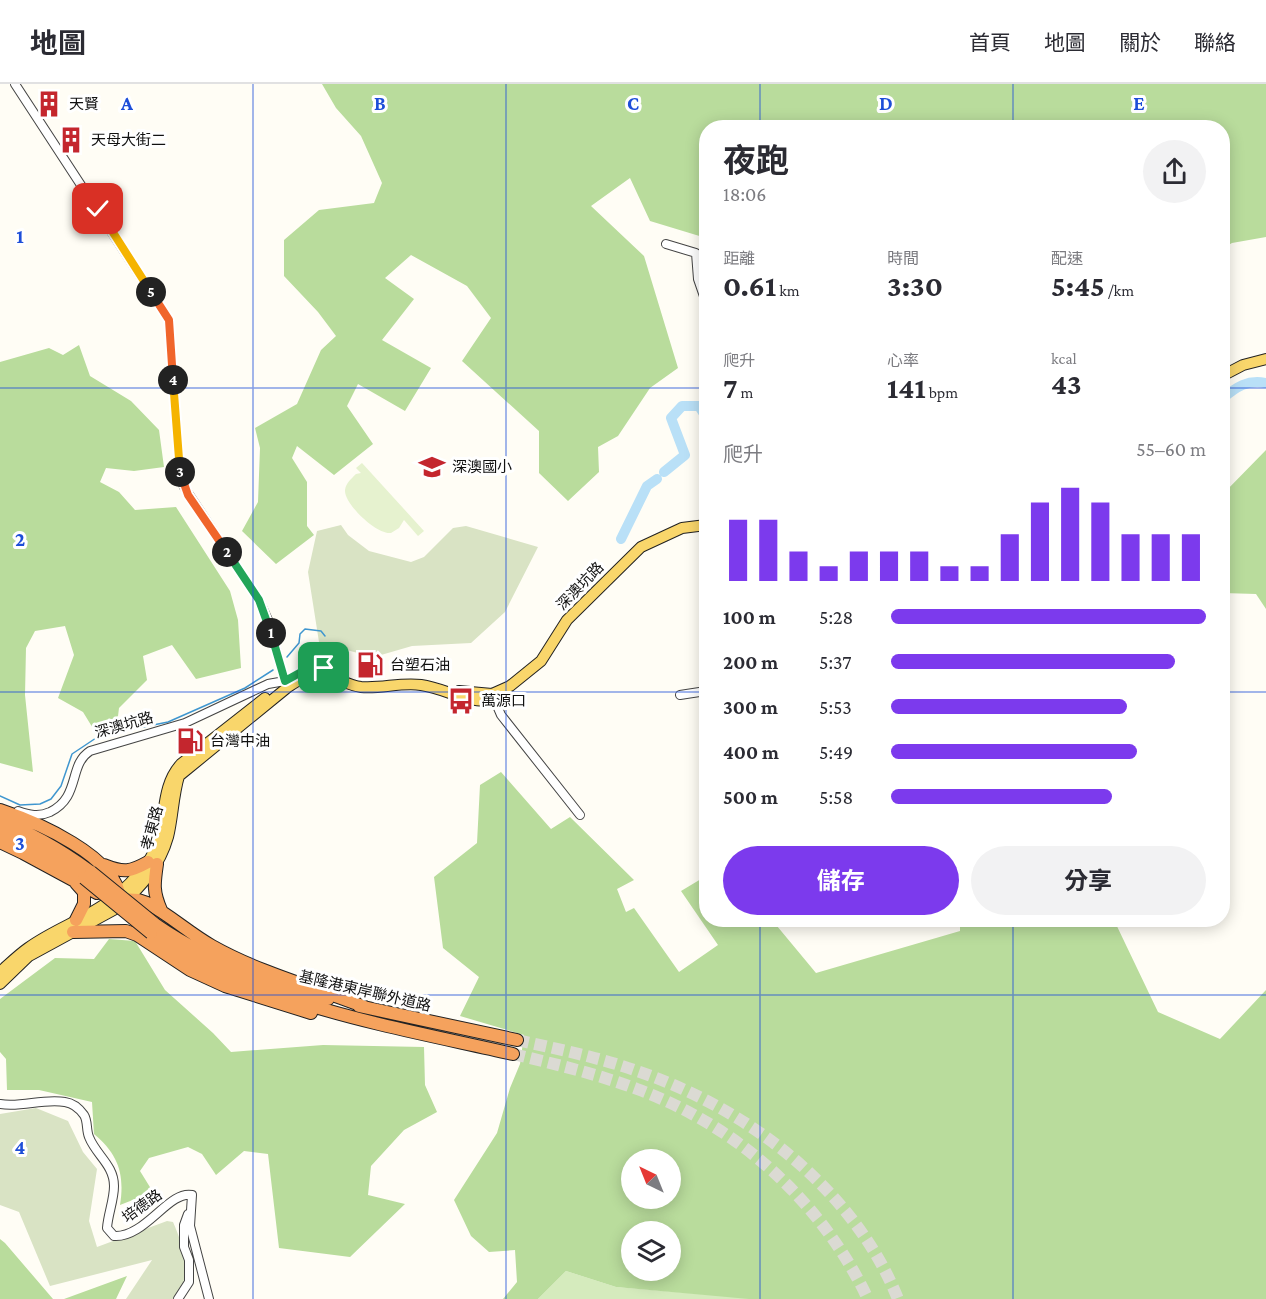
<!DOCTYPE html>
<html lang="zh-TW">
<head>
<meta charset="utf-8">
<style>
	body { margin:0; font-family:"Crimson Pro","Noto Sans TC",serif; background:#f2f2f3; color:#2b2b33; height:100vh; display:flex; flex-direction:column; font-size:22px; white-space:nowrap }
	* { box-sizing:border-box; margin:0 }
	p { font-size:20px; color:#7c7c81 }
	.icon { flex:none; width:33px; height:33px; fill:none; stroke:currentColor; stroke-width:2; stroke-linecap:round; stroke-linejoin:round }
	.map { position:relative; flex:1; overflow:hidden }
	.sheet { position:absolute; left:699px; top:36px; width:531px; height:807px; display:flex; flex-direction:column; background:#fff; border-radius:24px; box-shadow:0 3px 15px #0003 }
	.sheet>* { flex:none }
	.needle { width:39px; rotate:317deg }
	.controls { position:absolute; left:621px; top:1065px; display:grid; gap:12px }
	.controls a { display:grid; place-items:center; width:60px; height:60px; border-radius:50%; background:#fff; box-shadow:0 3px 15px #0003; font-size:30px }
	.pin { position:absolute; display:grid; place-items:center; width:51px; height:51px; color:#fff; margin:-26px; border-radius:12px; box-shadow:0 3px 9px #0006 }
	.km { position:absolute; width:30px; height:30px; margin:-15px; border-radius:50%; background:#222; color:#fff; font-size:16px; line-height:30px; text-align:center }
	.round { display:grid; place-items:center; flex:none; width:63px; height:63px; border-radius:32px; background:#f2f2f3 }
	.summary { display:flex; align-items:center; justify-content:space-between; height:102px; padding:0 24px }
	h1 { font-size:33px; font-weight:700; line-height:45px }
	.stats { display:grid; grid-template-columns:repeat(3,1fr); gap:9px; height:102px; padding:6px 24px }
	.stats div { display:grid; align-content:center }
	.stats b { font-size:30px; font-weight:700 }
	.stats small { font-size:16px; font-weight:400 }
	.stats p { font-size:16px }
	.chart { height:168px; padding:12px 24px }
	.chart p { display:flex; justify-content:space-between }
	.chart svg { width:100%; height:108px; margin-top:6px; stroke:#7c3aed; stroke-width:6 }
	.button { display:flex; gap:12px; margin-top:auto; padding:12px 24px }
	.button a { flex:1; height:69px; border-radius:36px; background:#7c3aed; color:#fff; font-size:24px; font-weight:700; line-height:69px; text-align:center }
	.button a+a { background:#f2f2f3; color:#2b2b33 }
	ul { padding:0 24px; list-style:none; font-size:20px }
	li { display:grid; grid-template-columns:96px 72px 1fr; align-items:center; height:45px }
	li i { height:15px; border-radius:8px; background:#7c3aed }
	header { display:flex; align-items:center; gap:36px; box-sizing:border-box; height:84px; padding:0 30px; background:#fff; border-bottom:2px solid #e1e1e2 }
	header strong { font-size:28px }
	nav { display:flex; gap:33px; margin-inline-start:auto; font-size:21px }
	.map>svg:first-child { display:block }
</style>
</head>
<body>
<header>
<strong>地圖</strong>
<nav><a>首頁</a><a>地圖</a><a>關於</a><a>聯絡</a></nav>
</header>
<div class="map">
<svg width="1266" height="1215" viewBox="0 0 1266 1215">
	<rect width="100%" height="100%" fill="#fffdf5"/>
	<path fill="#d5ebbd" d="M566 1187 616 1203 761 1215H538Z"/>
	<path fill="#b9dc9c" fill-rule="evenodd" d="M322 0H1266V153L1232 159 1223 164 1222 44H706V154L650 137 630 94 591 122 644 172 678 284 650 304 618 352 598 363 599 388 568 417 539 389V347L462 277 491 234 467 202 411 171 385 194 414 215 382 256 431 284 405 327 358 300 347 322 373 360 334 391 297 362 292 374 307 398V442L314 451 276 480 242 447 258 418 260 364 255 344 297 320 321 266 336 252 318 228 284 192V156L319 126 374 119 382 99 361 52 336 24Z
		M79 261 90 292 131 317 159 346 164 383 134 387 106 384 100 398 119 408 135 426 176 423 230 507 238 536 241 584 196 595 172 561 143 572 147 596 119 624 117 640 94 646 83 628 58 614 74 571 65 542 35 547 26 564 25 611 33 688 0 679V278L49 264 63 271Z
		M1266 366V525L1256 510 1223 509 1222 411Z
		M501 688 551 745 570 733 634 796 617 805 626 828 634 824 679 888 718 861 681 807 706 792V836H772L816 889 960 847V836H1114L1158 928 1220 955 1266 906V1215H749L616 1203 566 1187 538 1215H503L517 1198 515 1166 489 1168 471 1152 454 1116 497 1049 510 1004 520 980 524 951 460 932 479 893 443 864 434 793 477 759 480 701ZM632 1076H670V1114H632ZM632 1148H670V1186H632Z
		M109 855 135 857 165 906 213 949 231 968 323 961 424 963 425 1001 437 1028 404 1046 371 1082 368 1111 405 1120 350 1173 279 1164 268 1070 244 1067 216 1091 202 1070 188 1063 149 1074 140 1087 153 1108 120 1121C125 1090 118 1070 94 1050L92 1018 39 1006H7L6 975 0 968V915L55 874 94 875Z
		M0 1155 5 1159 53 1215H0Z
		M127 1192 116 1215H64Z"/>
	<path fill="#d9e3c4" d="M341 441 348 451 369 467 411 478 424 473 453 444 466 442 538 463 505 528 471 559 412 562 381 571 368 572 319 558 308 488 317 447Z
		M36 1024 68 1037 83 1068 97 1085 89 1137 97 1163 167 1137 173 1138C181 1157 189 1177 184 1198 182 1204 177 1210 175 1215H126L152 1176 50 1202 19 1128 0 1121V1030Z"/>
	<path fill="#e6f2cf" d="M362 379 424 447 418 452 404 436 399 444 391 449C377 451 344 420 345 406 346 399 351 395 356 390L361 389 356 384Z"/>
	<g fill="none" stroke-linecap="round" stroke-linejoin="round">
		<path stroke="#3f96cf" stroke-width="1.5" d="M287 573 299 559 300 550 305 545 321 547 325 552
			M0 712 20 721 40 720 51 715 61 702 72 670 99 652 168 638 245 604 273 586"/>
		<path stroke="#b9e0f7" stroke-width="10" d="M1222 315C1236 303 1248 295 1266 299
			M664 388 685 371 671 334 682 322H699L706 333
			M621 455 647 402 657 395"/>
		<path stroke="#dbdad3" stroke-width="12" stroke-dasharray="12 6" stroke-linecap="butt" d="M517 956C557 965 598 973 637 987 747 1024 854 1105 898 1215
			M513 970C555 980 597 990 637 1005 738 1042 822 1118 868 1215"/>
		<g stroke="#444" stroke-width="10">
			<path id="minor" d="M15 0 169 236 180 392 184 403 259 516 268 536 285 597 288 603
				M666 160 696 169 698 195 706 218
				M492 610 501 631 580 731
				M680 611 706 607
				M18 727C29 731 39 733 50 728 81 713 68 681 90 667L185 639 268 600 285 597
				M0 1020C21 1024 43 1014 65 1018 72 1019 79 1024 84 1031 88 1037 86 1046 89 1053 96 1071 114 1081 114 1102 114 1116 108 1130 107 1144L114 1152C145 1154 169 1106 192 1111L190 1142 209 1215
				M178 1215 189 1198V1176L184 1163V1141L188 1130"/>
		</g>
		<g stroke="#222" stroke-width="12">
			<path id="major" d="M1222 292 1243 281 1266 275
				M459 607 492 610
				M0 888C9 880 18 871 28 864 54 845 86 835 112 815 125 805 138 791 147 779 170 749 156 707 181 680L265 614
				M0 900 29 872 119 823C141 803 160 782 168 753 173 733 173 712 179 692L288 603C296 598 304 592 313 590 329 588 345 601 361 603 381 605 401 598 421 601 444 604 464 618 488 617L492 610 510 602 541 577 567 536 641 463 682 444 706 441"/>
		</g>
		<g stroke="#222" stroke-width="14">
			<path id="highway" d="M0 726C36 738 117 772 120 815L138 816 147 819C170 831 189 849 212 862 260 889 314 903 365 923
				M0 738C33 749 62 767 91 788
				M0 747 24 757 84 794
				M0 758 23 769 97 809
				M157 780C154 800 153 808 161 826
				M104 781C124 789 130 788 148 778
				M76 799 84 808V820L76 836
				M156 841C208 877 267 899 328 915
				M73 848 126 847 137 851 190 886 225 902 311 929
				M151 849C257 921 390 942 513 970
				M359 922 517 956"/>
		</g>
		<use href="#minor" stroke="#fff" stroke-width="8"/>
		<use href="#major" stroke="#f9d66b" stroke-width="10"/>
		<use href="#highway" stroke="#f5a25d" stroke-width="12"/>
		<g stroke="#222" stroke-width="14" stroke-linecap="butt">
			<path id="highway-bridge" d="M91 788 156 841
				M84 794 151 849"/>
		</g>
		<use href="#highway-bridge" stroke="#f5a25d" stroke-width="12"/>
	</g>
	<g fill="none" stroke-linecap="round" stroke-linejoin="round">
		<g stroke="#fff" stroke-width="12">
			<path id="split-1" d="M271 549 285 597 305 586 324 584"/>
		</g>
		<g stroke="#fff" stroke-width="12">
			<path id="split-2" d="M227 468 259 516 271 549"/>
		</g>
		<g stroke="#fff" stroke-width="12">
			<path id="split-3" d="M180 388 188 411 227 468"/>
		</g>
		<g stroke="#fff" stroke-width="12">
			<path id="split-4" d="M173 296 180 388"/>
		</g>
		<g stroke="#fff" stroke-width="12">
			<path id="split-5" d="M151 208 169 236 173 296"/>
		</g>
		<g stroke="#fff" stroke-width="12">
			<path id="split-6" d="M98 125 151 208"/>
		</g>
		<use href="#split-1" stroke="#22a559" stroke-width="8"/>
		<use href="#split-2" stroke="#22a559" stroke-width="8"/>
		<use href="#split-3" stroke="#f0652b" stroke-width="8"/>
		<use href="#split-4" stroke="#f5b400" stroke-width="8"/>
		<use href="#split-5" stroke="#f0652b" stroke-width="8"/>
		<use href="#split-6" stroke="#f5b400" stroke-width="8"/>
	</g>
	<path fill="none" stroke="#1d4ed8" stroke-width="1.5" stroke-opacity="0.55" d="M253 0V1215M506 0V1215M760 0V44M1013 0V44M0 304H706M1222 304H1266M0 608H706M1222 608H1266M760 836V1215M1013 836V1215M0 911H1266"/>
	<defs>
		<g id="building-bare" transform="scale(2.07)"><path d="M-4-6H4V6H1V3H-1V6H-4ZM-2.5-4.3h1.7v1.8h-1.7ZM.8-4.3h1.7v1.8H.8ZM-2.5-1h1.7V.8h-1.7ZM.8-1h1.7V.8H.8Z" fill="#c4262e" stroke="#fff" stroke-width="2.5" paint-order="stroke"/></g>
		<g id="school-bare" transform="scale(2.07)"><path d="M0-5L7-2L0 1L-7-2ZM-4 1L0 2.5L4 1V4Q0 6-4 4Z" fill="#c4262e" stroke="#fff" stroke-width="2.5" paint-order="stroke"/></g>
		<g id="fuel-bare" transform="scale(2.07)"><path d="M-5.5-6h7V0h2V4h1.3V-2.5L3-4.5l.8-.8L6-3V5H2.5V1h-1V6h-7ZM-4.2-4.7v3.2H.2V-4.7Z" fill="#c4262e" stroke="#fff" stroke-width="2.5" paint-order="stroke"/></g>
		<g id="bus-bare" transform="scale(2.07)"><path d="M-5-6H5V4H4V6H2V4H-2V6H-4V4H-5ZM-3.5-4V0h7V-4ZM-3.5 1.2v1.5H-2V1.2ZM2 1.2v1.5H3.5V1.2Z" fill="#c4262e" stroke="#fff" stroke-width="2.5" paint-order="stroke"/></g>
	</defs>
	<g fill-rule="evenodd">
		<use href="#building-bare" x="49" y="20"/>
		<use href="#building-bare" x="71" y="56"/>
		<use href="#school-bare" x="432" y="383"/>
		<use href="#fuel-bare" x="370" y="581"/>
		<use href="#bus-bare" x="461" y="617"/>
		<use href="#fuel-bare" x="190" y="657"/>
	</g>
	<g text-anchor="middle" dominant-baseline="central" stroke-width="6" stroke-linejoin="round" paint-order="stroke">
		<g font-size="15" fill="#111" stroke="#fff" text-anchor="start">
			<text x="69" y="20">天賢</text>
			<text x="91" y="56">天母大街二</text>
			<text x="452" y="383">深澳國小</text>
			<text x="390" y="581">台塑石油</text>
			<text x="481" y="617">萬源口</text>
			<text x="210" y="657">台灣中油</text>
		</g>
		<g font-size="15" fill="#111" stroke="#fff">
			<text transform="translate(580 502) rotate(-46)">深澳坑路</text>
			<text transform="translate(124 641) rotate(-16)">深澳坑路</text>
			<text transform="translate(152 744) rotate(-75)">孝東路</text>
			<text transform="translate(365 907) rotate(13)">基隆港東岸聯外道路</text>
			<text transform="translate(142 1122) rotate(-36)">培德路</text>
		</g>
	</g>
	<g font-size="20" text-anchor="middle" font-weight="bold" fill="#1d4ed8" stroke="#fff" stroke-width="6" stroke-linejoin="round" paint-order="stroke">
		<text x="127" y="26">A</text>
		<text x="380" y="26">B</text>
		<text x="633" y="26">C</text>
		<text x="886" y="26">D</text>
		<text x="1139" y="26">E</text>
		<text x="20" y="159">1</text>
		<text x="20" y="462">2</text>
		<text x="20" y="766">3</text>
		<text x="20" y="1070">4</text>
	</g>
</svg>
<div class="controls">
<a><svg class="needle" viewBox="-14 -14 28 28"><path d="M0-13l5 13h-10z" fill="#e53935"/><path d="M0 13l5-13h-10z" fill="#7c7c81"/></svg></a>
<a><svg class="icon" aria-label="layers" viewBox="0 0 24 24"><path d="M12 4l9 5-9 5-9-5zM3 14l9 5 9-5"/></svg></a>
</div>
<div class="pin" style="left:324px;top:584px;background:#1e9e55"><svg class="icon" aria-label="arrive" viewBox="0 0 24 24"><path d="M6 21V4h12l-3 4 3 4H6"/></svg></div>
<div class="pin" style="left:98px;top:125px;background:#d93025"><svg class="icon" aria-label="check" viewBox="0 0 24 24"><path d="M5 12l5 5 9-10"/></svg></div>
<b class="km" style="left:271px;top:549px">1</b>
<b class="km" style="left:227px;top:468px">2</b>
<b class="km" style="left:180px;top:388px">3</b>
<b class="km" style="left:173px;top:296px">4</b>
<b class="km" style="left:151px;top:208px">5</b>
<section class="sheet">
<div class="summary"><div><h1>夜跑</h1><p>18:06</p></div><a class="round"><svg class="icon" aria-label="share" viewBox="0 0 24 24"><path d="M12 15V3M7 8l5-5 5 5M5 13v7h14v-7"/></svg></a></div>
<div class="stats">
<div><p>距離</p><b>0.61<small> km</small></b></div>
<div><p>時間</p><b>3:30</b></div>
<div><p>配速</p><b>5:45<small> /km</small></b></div>
</div>
<div class="stats">
<div><p>爬升</p><b>7<small> m</small></b></div>
<div><p>心率</p><b>141<small> bpm</small></b></div>
<div><p>kcal</p><b>43</b></div>
</div>
<div class="chart"><p><span>爬升</span>55–60 m</p>
<svg viewBox="0 0 160 44" preserveAspectRatio="none"><path d="M5 44V19M15 44V19M25 44V32M35 44V38M45 44V32M55 44V32M65 44V32M75 44V38M85 44V38M95 44V25M105 44V12M115 44V6M125 44V12M135 44V25M145 44V25M155 44V25"/></svg>
</div>
<ul>
<li><b>100 m</b>5:28<i style="width:100%"></i></li>
<li><b>200 m</b>5:37<i style="width:90%"></i></li>
<li><b>300 m</b>5:53<i style="width:75%"></i></li>
<li><b>400 m</b>5:49<i style="width:78%"></i></li>
<li><b>500 m</b>5:58<i style="width:70%"></i></li>
</ul>
<div class="button"><a>儲存</a><a>分享</a></div>
</section>
</div>
</body>
</html>
